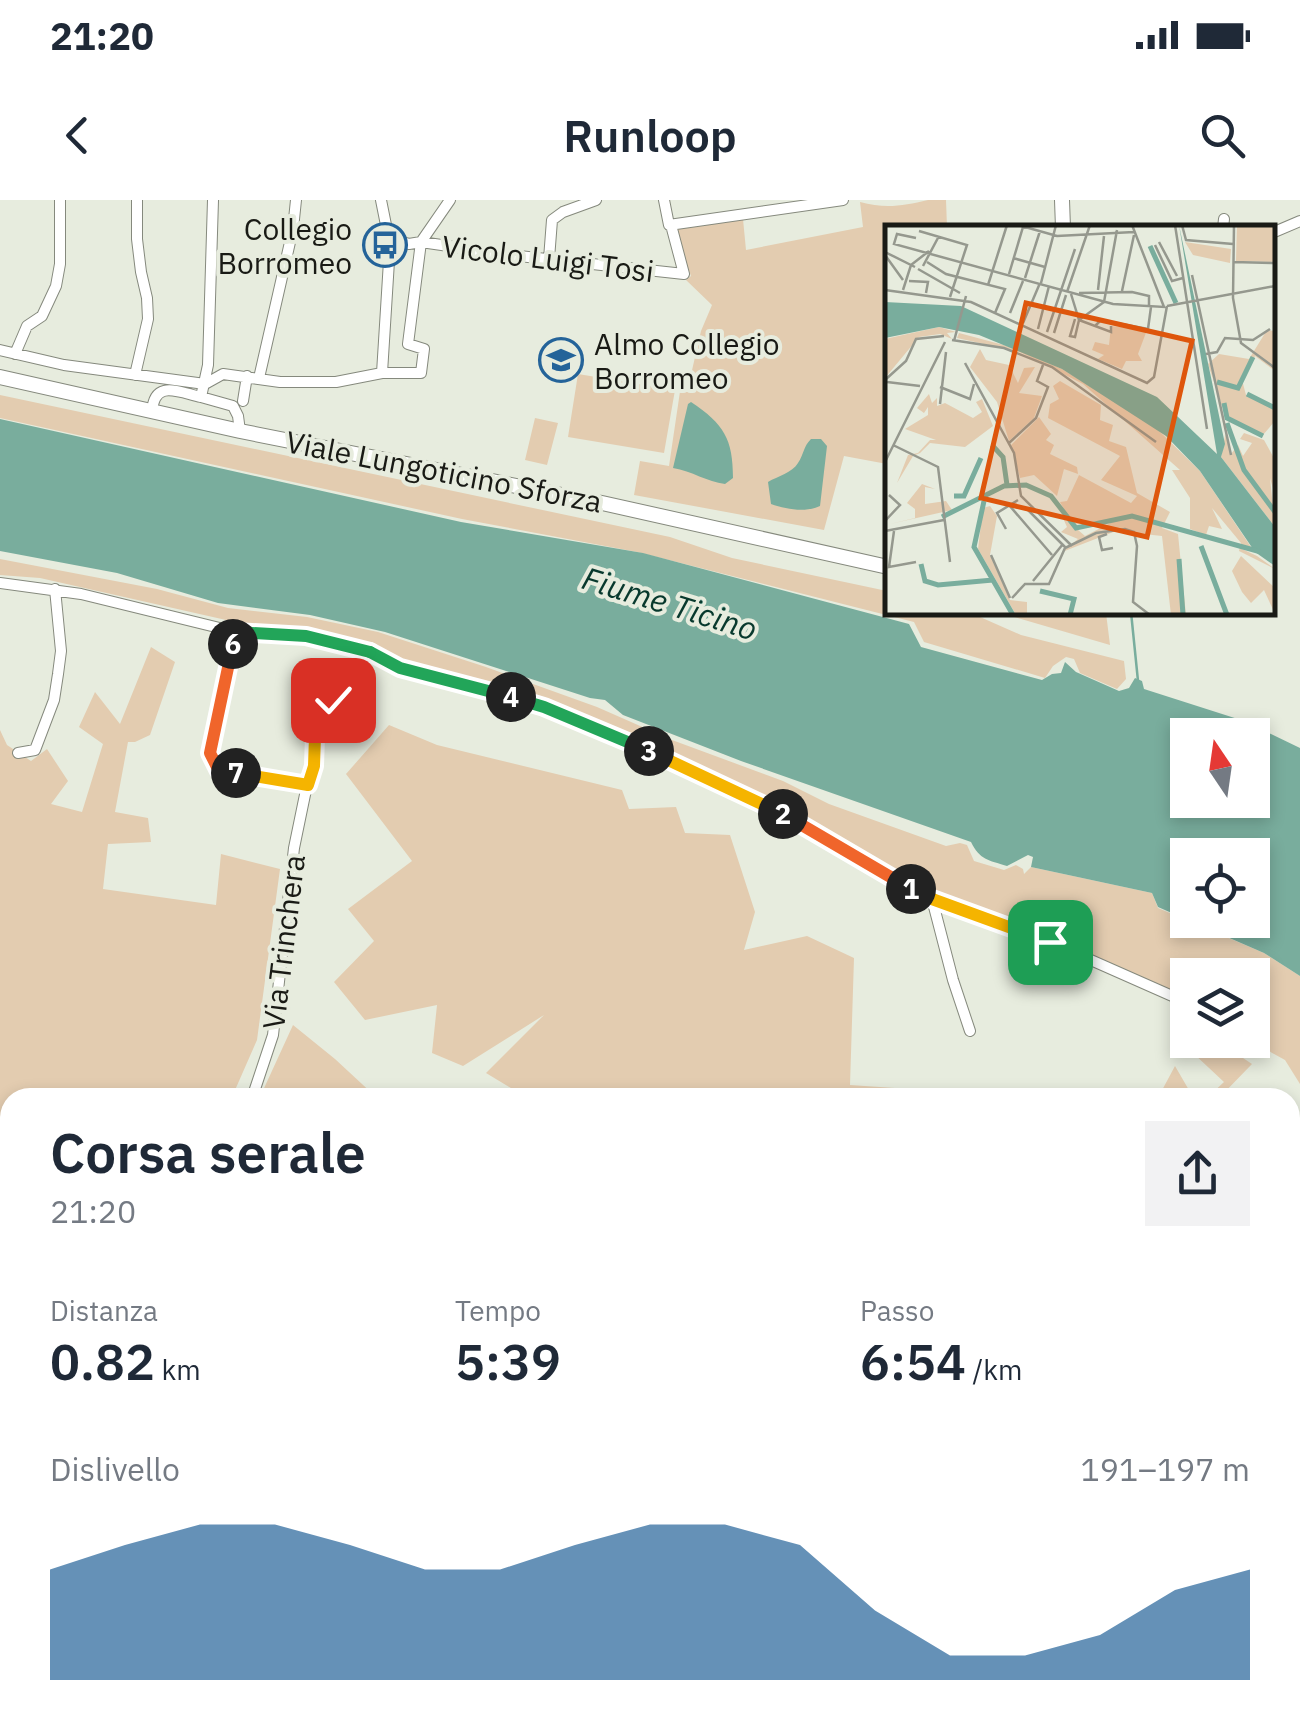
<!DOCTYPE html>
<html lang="it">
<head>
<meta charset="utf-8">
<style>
	body { margin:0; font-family:"IBM Plex Sans",sans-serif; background:#f2f2f3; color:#1f2937; height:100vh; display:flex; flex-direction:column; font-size:38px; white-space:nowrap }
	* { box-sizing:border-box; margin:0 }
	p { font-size:32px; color:#747a83 }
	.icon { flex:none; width:55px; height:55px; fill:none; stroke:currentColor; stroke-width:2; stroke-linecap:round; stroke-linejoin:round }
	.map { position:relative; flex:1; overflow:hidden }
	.panel { position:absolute; left:0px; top:888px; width:1300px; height:642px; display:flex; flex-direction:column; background:#fff; border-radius:30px 30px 0 0; box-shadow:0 5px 15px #0003 }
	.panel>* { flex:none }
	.needle { width:65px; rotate:347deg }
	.controls { position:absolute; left:1170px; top:518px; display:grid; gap:20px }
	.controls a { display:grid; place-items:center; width:100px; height:100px; border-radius:0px; background:#fff; box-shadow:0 5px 15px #0003; font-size:50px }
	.pin { position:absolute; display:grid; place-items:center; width:85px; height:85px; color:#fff; margin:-42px; border-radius:20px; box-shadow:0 5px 15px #0006 }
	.km { position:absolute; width:50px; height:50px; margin:-25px; border-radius:50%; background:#222; color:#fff; font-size:28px; line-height:50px; text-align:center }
	.round { display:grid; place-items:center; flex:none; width:105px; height:105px; border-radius:0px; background:#f2f2f3 }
	.summary { display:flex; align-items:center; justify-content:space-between; height:170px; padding:0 50px }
	h1 { font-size:55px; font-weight:600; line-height:75px }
	.metrics { display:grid; grid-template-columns:repeat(3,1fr); gap:15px; height:170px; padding:10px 50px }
	.metrics div { display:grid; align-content:center }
	.metrics b { font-size:50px; font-weight:600 }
	.metrics small { font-size:28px; font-weight:400 }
	.metrics p { font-size:28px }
	.chart { height:280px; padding:20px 50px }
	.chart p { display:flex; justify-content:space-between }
	.chart svg { width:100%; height:180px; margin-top:10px; fill:#246399; opacity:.7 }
	.status { display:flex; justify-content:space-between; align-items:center; height:70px; padding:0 50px; background:#fff; direction:ltr }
	.status svg { height:28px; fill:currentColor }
	header { display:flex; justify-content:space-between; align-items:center; height:130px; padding:0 50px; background:#fff; font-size:45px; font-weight:600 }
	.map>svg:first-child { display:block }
</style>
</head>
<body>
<div class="status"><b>21:20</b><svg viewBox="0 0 49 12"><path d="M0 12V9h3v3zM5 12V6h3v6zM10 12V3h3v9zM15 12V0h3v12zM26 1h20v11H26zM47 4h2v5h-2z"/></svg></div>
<header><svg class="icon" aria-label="back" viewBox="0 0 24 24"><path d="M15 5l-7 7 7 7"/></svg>Runloop<svg class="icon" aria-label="search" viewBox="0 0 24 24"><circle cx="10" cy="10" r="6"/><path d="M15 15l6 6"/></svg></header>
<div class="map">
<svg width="1300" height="1529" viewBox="0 0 1300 1529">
	<rect width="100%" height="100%" fill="#e7ecde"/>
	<path fill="#e3ccb0" d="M928 0H946L947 27 888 28 887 264 844 256 824 330 634 295 640 261 669 266 682 178 690 179 701 131 712 105 686 80 691 76 673 28 743 19 746 50 863 27 860 2C885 9 903 6 928 0Z
		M578 174 675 190 664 253 568 237Z
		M0 195 670 337 732 358 887 391 888 412 971 413 1021 435 1124 461 1126 479 1117 489 1080 473 1074 459 1066 457 1053 466 1045 478 924 442 914 422 637 352 462 319 0 218Z
		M535 218 558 223 547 265 525 260Z
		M0 359 157 389 228 408 307 417 378 432 486 467 597 507 672 540 783 581 829 604 946 646 960 643 967 645 974 661 1004 670 1016 665 1023 669 1024 674 1031 667 1152 693 1158 708 1264 753 1300 776V884L1285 860 1249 840H1252V775H1188L1187 806 1004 719 930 693 742 588 651 546 524 494 407 463 379 448 310 432 261 428 40 378 0 375Z
		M1004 413H1106L1110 445 1004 414Z
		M151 447 175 462 150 535 135 542H128L115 612 148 618 151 642 108 644 103 689 216 705 221 654 280 669 257 840 232 897 10 898V927L0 915V530L7 545 31 561 47 549 68 581 51 604 82 612 103 544 79 527 95 492 120 524Z
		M389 525 437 545 622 590 629 609 676 607 685 633 730 635 755 712 744 750 807 736 854 758 850 885 969 893 984 897H543L511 888 486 873 544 815 463 866 432 853 437 805 365 820 334 782 374 741 348 709 412 661 346 574Z
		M293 825 335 859 376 897H260Z
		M1197 840H1216L1252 864 1220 897H1208L1224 882 1193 853Z
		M1175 866 1193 897H1167L1160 894Z
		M1290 1247 1300 1251V1521L1199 1529H970L986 1520H1290Z
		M675 1520H912L897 1529H684Z"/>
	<path fill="#79ad9d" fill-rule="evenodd" d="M691 202C724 224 733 239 733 278L725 284C707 282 692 271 673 268L688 204Z
		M0 219 461 322 643 353 909 424 921 447 1042 480 1052 474 1061 473 1065 462 1076 472 1119 491 1129 488 1135 478 1142 481 1144 489 1244 521 1300 548V776L1264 753 1158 707 1152 693 1031 667 1033 657 1028 655 1007 666C988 660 980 660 971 642L741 561 623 515 605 500 590 498 385 432 310 415 218 403 117 373 0 351ZM1188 535H1252V600H1188ZM1252 655V720H1188V655Z
		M811 239H821L827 246 820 306C805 313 786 309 771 304L768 282C778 276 792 273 798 263 804 254 803 247 811 239Z"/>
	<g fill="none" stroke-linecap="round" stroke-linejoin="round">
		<path stroke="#79ad9d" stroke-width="2.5" d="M1131 412 1138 481
			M0 1117 10 1121"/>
		<path stroke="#79ad9d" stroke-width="10" d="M1290 1420H1300
			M644 1520 656 1529
			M18 1529 29 1520
			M933 1529 949 1520"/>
		<g stroke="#85897d" stroke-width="12">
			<path id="street" d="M381 0 390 45 382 173H421L424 149 408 144 421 42 409 44 389 38
				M450 0 421 42 510 55 684 74 671 25
				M664 0 669 25 843 0
				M1223 28 1224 19
				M1272 33 1300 21
				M549 59 552 20 563 12 596 0
				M0 150 64 165 205 184
				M15 154 27 126 42 116 56 86 60 64V0
				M135 175 148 119 147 98 141 72 137 39V0
				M259 178 293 29 296 0
				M205 184 223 174 280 182H336L382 173
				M201 197 233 206 238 216 240 231
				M243 201 247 176
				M152 212C154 179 178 192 201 197L208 165 213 0
				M0 383 81 394 236 432 306 436 371 452 400 468 544 507 751 598 804 625 896 681 932 699 1050 742 1188 803
				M236 432 210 553 219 571 307 585 294 648 273 835 252 898
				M18 553 35 550 54 500 58 474 61 451 55 389
				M307 585 314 566 315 513 318 502 323 500 356 501 359 519
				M932 699 953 780 970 831
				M0 940 10 952
				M339 1520 354 1529
				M402 1520 418 1529
				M1199 1520 1202 1529
				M225 1529 234 1520
				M1026 1529 1045 1520"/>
		</g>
		<g stroke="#85897d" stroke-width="16">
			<path id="secondary" d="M1062 0 1063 28
				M0 177 240 231 602 303 888 367"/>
		</g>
		<use href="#street" stroke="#fff" stroke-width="10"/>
		<use href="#secondary" stroke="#fff" stroke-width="14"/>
	</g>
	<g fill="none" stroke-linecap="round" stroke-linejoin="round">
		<g stroke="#fff" stroke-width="20">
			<path id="split-1" d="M911 689 932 699 1050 742"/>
		</g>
		<g stroke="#fff" stroke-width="20">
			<path id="split-2" d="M783 614 911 689"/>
		</g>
		<g stroke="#fff" stroke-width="20">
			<path id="split-3" d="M649 551 783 614"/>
		</g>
		<g stroke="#fff" stroke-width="20">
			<path id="split-4" d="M511 497 544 507 649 551"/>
		</g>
		<g stroke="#fff" stroke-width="20">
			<path id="split-5" d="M370 452 400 468 511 497"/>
		</g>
		<g stroke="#fff" stroke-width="20">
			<path id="split-6" d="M233 444 236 432 306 436 370 452"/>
		</g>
		<g stroke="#fff" stroke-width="20">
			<path id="split-7" d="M233 444 210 553 219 571 236 573"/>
		</g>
		<g stroke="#fff" stroke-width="20">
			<path id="split-8" d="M236 573 308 585 314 566 316 506 323 500H333"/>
		</g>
		<use href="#split-1" stroke="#f5b400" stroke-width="12"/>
		<use href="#split-2" stroke="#f0652b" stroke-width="12"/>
		<use href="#split-3" stroke="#f5b400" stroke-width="12"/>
		<use href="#split-4" stroke="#22a559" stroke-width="12"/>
		<use href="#split-5" stroke="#22a559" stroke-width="12"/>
		<use href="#split-6" stroke="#22a559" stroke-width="12"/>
		<use href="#split-7" stroke="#f0652b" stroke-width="12"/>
		<use href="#split-8" stroke="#f5b400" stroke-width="12"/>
	</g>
	<defs>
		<g id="bus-ring" transform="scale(2.25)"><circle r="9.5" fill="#e7ecde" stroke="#246399" stroke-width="1.5"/><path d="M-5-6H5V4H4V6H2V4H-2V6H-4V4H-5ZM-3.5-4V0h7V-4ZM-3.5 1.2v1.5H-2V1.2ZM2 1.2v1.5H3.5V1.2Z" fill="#246399"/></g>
		<g id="university-ring" transform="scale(2.25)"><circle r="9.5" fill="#e7ecde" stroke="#246399" stroke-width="1.5"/><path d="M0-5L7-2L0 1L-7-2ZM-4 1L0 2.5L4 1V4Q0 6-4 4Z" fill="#246399"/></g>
	</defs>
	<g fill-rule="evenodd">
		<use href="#bus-ring" x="385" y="45"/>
		<use href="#university-ring" x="561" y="160"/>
	</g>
	<g text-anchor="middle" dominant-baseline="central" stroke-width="8" stroke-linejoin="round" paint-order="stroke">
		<g font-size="30" fill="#191a15" stroke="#e7ecde" text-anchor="end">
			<text x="352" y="28">Collegio<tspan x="352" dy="34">Borromeo</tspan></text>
			<text x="594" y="143" text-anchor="start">Almo Collegio<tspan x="594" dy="34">Borromeo</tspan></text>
		</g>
		<g font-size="30" fill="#191a15" stroke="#e7ecde">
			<text transform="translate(548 58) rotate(7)">Vicolo Luigi Tosi</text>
			<text transform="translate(444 271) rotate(11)">Viale Lungoticino Sforza</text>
			<text transform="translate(283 742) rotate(-83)">Via Trinchera</text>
		</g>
		<g font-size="32" font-style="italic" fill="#08392d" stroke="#e7ecde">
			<text transform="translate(670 403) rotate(17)">Fiume Ticino</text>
		</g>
	</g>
	<g transform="translate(885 25)">
		<rect width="390" height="390" fill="#e7ecde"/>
		<path d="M352 0H390V37L351 36ZM300 17 346 24 345 38 308 30ZM226 101 262 105 253 129 257 136H241L237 144 213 134 219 130 207 125 210 117 224 120ZM54 102 71 107 62 108 67 114 55 109 34 112 0 153V114ZM382 105 390 106V146L370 131 357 155 361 170 390 184V196L378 210 341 193 323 139 334 129 364 134ZM74 108 126 122 177 144 268 200 315 246 368 325 357 324 372 331 390 344 354 326 356 318 327 283 337 304 324 301 321 310 305 304V273L287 245H295L198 159 135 127 72 113ZM95 124 101 135 124 140 133 158 139 143 150 142 134 168 157 171 149 193 124 216 112 177 85 142ZM175 156 216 180 215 195 228 200 224 216 241 222 252 268 285 287 277 303 293 309 301 390H286L277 311 231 306 177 327 193 314 176 307 182 302 177 291 200 311 235 293 188 300 175 277 182 276 194 250 246 278 252 271 216 255 235 231 163 193 165 179 174 174 168 161ZM44 169 47 178 52 173V181L60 178 88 193 97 187 91 177 97 174 108 201 80 222 45 218 35 228 28 231 12 258 23 230 33 228 45 215H51L20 204 43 190V182L39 188 32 183ZM154 192 166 209 161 215 169 220 165 229 192 242 193 249 179 244 172 271 149 250 135 253 126 220ZM341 206 346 229 353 220 358 231 367 218 355 214 359 208 379 215 390 235V271L385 253 390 302 336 232ZM37 259 50 264 40 262V279L61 276 67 285 5 299 30 293V284L22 278ZM105 281 112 291 105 330 125 375 142 377V390H131L93 324 98 283ZM356 331 390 363V389L379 365 366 378 357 367 347 346Z" fill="#e3ccb0"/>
		<path d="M294 0 340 219 336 232 390 302V341L370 327 315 246 281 211 177 144 94 110 54 102 0 113V77L76 81 272 172 332 229Z" fill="#79ad9d"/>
		<path fill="none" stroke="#79ad9d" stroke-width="5" d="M265 21 291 78M332 157 353 163 368 132M362 169 390 183M339 178 342 193 378 211M342 198 359 245 390 287M107 220 118 232 122 260M69 271H79L96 233M99 276 89 322 128 390M57 292 119 261 141 260 166 271 191 303 247 291 376 327M316 321 342 390M294 334 298 390M36 339 40 356 53 360 108 355M155 366 189 374 185 390"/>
		<path fill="none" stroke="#95988e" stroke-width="2.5" d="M133 0 172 11 249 7M290 0 322 204M297 0 301 15 348 19M349 0 348 73 356 118 390 143M34 6 82 20 65 72M31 13 12 9 9 19 228 79 279 82 247 0M274 17 292 51M270 20 287 56 298 53M0 27 30 42M0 30 18 55M128 33 160 42M42 37 61 49 120 64 110 88M348 37 390 38M38 41 54 11M33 44 75 68M124 49 138 2M307 50 346 230M140 53 155 6M24 56 43 57 41 68M156 58 171 0M103 60 122 0M0 65 86 77 262 158 269 152 282 81M18 65 26 40 44 26M213 65 219 11M237 66 249 10M182 67 205 0M194 68 247 67 264 71V82M186 69 194 95 190 112 185 111 190 94M219 77 232 5M282 81 390 61M125 88 138 56M194 95 226 107V101M194 95 219 77M138 98 155 58M210 101 216 95 263 104 266 82M153 104 164 61M162 107 190 24M169 108 181 70M67 115 119 123 167 142 271 217M69 116 81 71M321 129 332 127 340 113 368 115 385 104M80 138 129 228 136 271 187 321M0 155 21 136 31 114 59 111M2 157 35 161M55 162 85 174 89 159M55 179 61 127M124 218 151 193 163 162 152 156 158 140M8 220 53 242 65 337M0 237 60 117M124 280 167 330M141 283 181 323M0 296 15 280 4 270M121 304 112 288 133 275M0 306 59 295M9 306 4 342 31 337M222 309 214 312 217 325 228 323M106 330 125 373M148 356 178 319M127 373 140 359H164L180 323 211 308 240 304 249 307 252 321 248 377 265 390"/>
		<path fill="#de560c" fill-opacity="0.15" stroke="#de560c" stroke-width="5" d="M141 78 307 116 262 312 96 273Z"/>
		<rect width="390" height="390" fill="none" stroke="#191a15" stroke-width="5"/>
	</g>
</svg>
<div class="controls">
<a><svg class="needle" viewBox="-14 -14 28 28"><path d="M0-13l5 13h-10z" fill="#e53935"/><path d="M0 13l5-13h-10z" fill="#747a83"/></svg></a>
<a><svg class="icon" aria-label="locate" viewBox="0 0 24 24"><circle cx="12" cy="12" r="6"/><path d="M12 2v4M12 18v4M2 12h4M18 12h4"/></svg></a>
<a><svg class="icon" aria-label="layers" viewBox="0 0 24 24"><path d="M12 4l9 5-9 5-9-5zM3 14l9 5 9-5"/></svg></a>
</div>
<div class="pin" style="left:1050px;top:742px;background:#1e9e55"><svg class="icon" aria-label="arrive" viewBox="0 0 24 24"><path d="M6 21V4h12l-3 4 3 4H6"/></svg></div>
<div class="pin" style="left:333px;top:500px;background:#d93025"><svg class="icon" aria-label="check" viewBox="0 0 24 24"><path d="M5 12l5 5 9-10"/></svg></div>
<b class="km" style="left:911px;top:689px">1</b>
<b class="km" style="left:783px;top:614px">2</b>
<b class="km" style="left:649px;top:551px">3</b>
<b class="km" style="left:511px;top:497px">4</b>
<b class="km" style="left:233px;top:444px">6</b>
<b class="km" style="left:236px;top:573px">7</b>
<section class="panel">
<div class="summary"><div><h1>Corsa serale</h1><p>21:20</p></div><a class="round"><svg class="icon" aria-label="share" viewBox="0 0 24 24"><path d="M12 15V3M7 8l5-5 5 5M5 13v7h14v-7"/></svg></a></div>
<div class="metrics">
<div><p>Distanza</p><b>0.82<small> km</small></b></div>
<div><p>Tempo</p><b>5:39</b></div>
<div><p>Passo</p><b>6:54<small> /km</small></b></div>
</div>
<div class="chart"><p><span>Dislivello</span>191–197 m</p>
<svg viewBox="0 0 160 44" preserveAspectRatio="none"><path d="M0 44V17L10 11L20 6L30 6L40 11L50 17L60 17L70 11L80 6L90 6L100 11L110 27L120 38L130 38L140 33L150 22L160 17V44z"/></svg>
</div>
</section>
</div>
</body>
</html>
